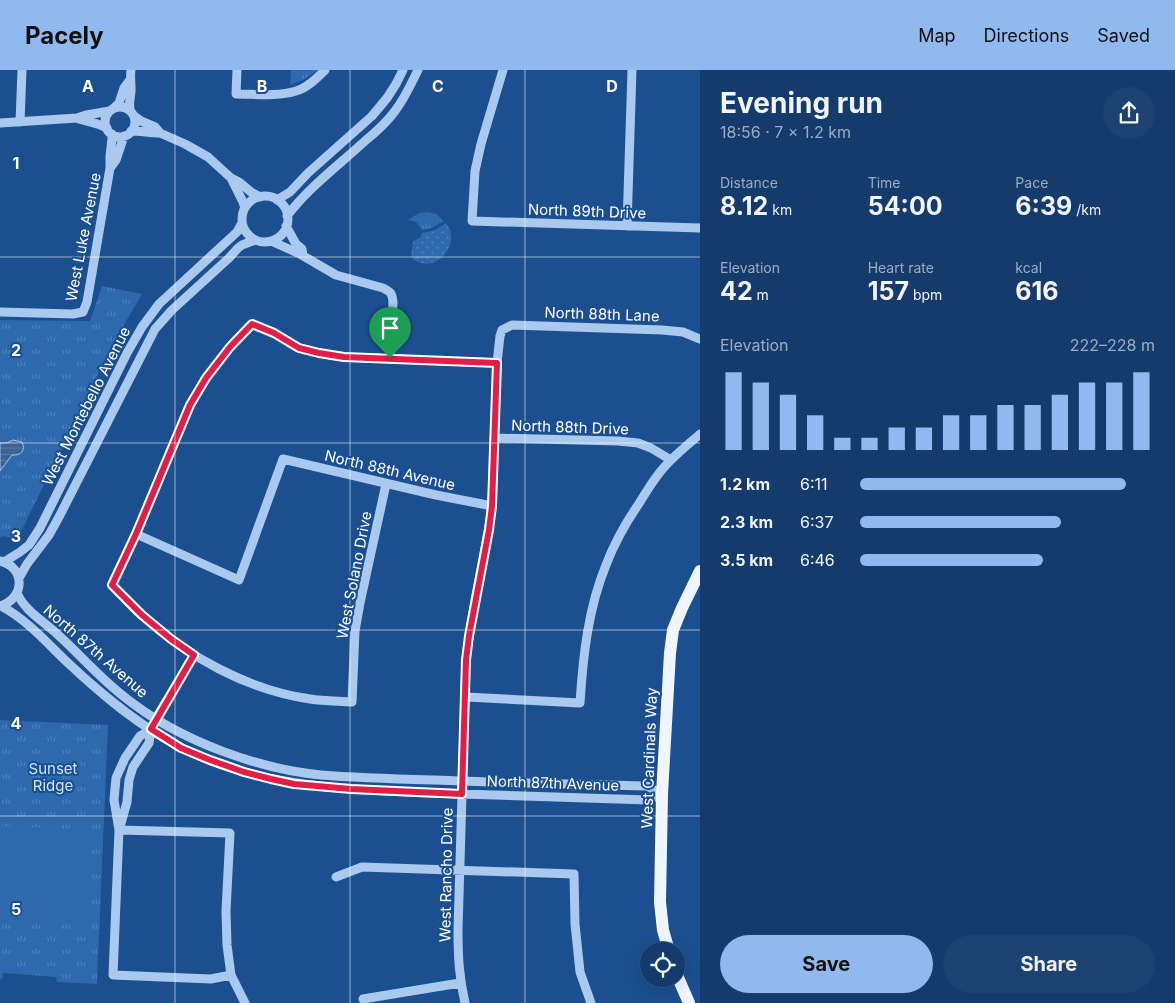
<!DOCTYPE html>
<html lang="en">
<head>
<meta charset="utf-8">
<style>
	body { margin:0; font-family:Inter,sans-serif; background:#1d4271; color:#f1f3f6; height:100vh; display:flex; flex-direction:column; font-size:19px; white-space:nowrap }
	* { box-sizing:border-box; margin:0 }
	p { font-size:16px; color:#9dadc1 }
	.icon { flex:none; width:28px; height:28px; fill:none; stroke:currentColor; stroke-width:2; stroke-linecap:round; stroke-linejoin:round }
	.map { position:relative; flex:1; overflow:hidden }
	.sheet { display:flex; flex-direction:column; background:#143b6b; width:475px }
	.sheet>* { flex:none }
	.tools { position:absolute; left:640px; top:872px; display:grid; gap:10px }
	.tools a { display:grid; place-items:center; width:45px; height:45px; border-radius:50%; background:#143b6b; box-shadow:0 5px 20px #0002,0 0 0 1px #33557e; font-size:25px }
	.pin { position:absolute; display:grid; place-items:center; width:42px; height:42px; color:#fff; margin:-51px -21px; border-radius:50% 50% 50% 0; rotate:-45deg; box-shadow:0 0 5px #0007 }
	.pin .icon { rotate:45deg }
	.round { display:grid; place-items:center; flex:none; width:52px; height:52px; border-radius:26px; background:#1d4271 }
	.summary { display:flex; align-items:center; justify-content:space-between; height:85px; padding:0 20px }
	h1 { font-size:28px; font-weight:700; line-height:38px }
	.metrics { display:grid; grid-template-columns:repeat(3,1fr); gap:8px; height:85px; padding:5px 20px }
	.metrics div { display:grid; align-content:center }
	.metrics b { font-size:25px; font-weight:700 }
	.metrics small { font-size:14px; font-weight:400 }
	.metrics p { font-size:14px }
	.chart { height:140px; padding:10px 20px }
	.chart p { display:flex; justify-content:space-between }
	.chart svg { width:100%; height:90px; margin-top:5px; stroke:#90b9f0; stroke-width:6 }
	.action { display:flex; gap:10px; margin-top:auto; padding:10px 20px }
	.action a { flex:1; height:58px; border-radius:30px; background:#90b9f0; color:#111; font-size:20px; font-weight:700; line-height:58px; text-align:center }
	.action a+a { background:#1d4271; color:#f1f3f6 }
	ul { padding:0 20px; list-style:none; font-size:16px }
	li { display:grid; grid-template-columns:80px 60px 1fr; align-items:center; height:38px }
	li i { height:12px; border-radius:6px; background:#90b9f0 }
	header { display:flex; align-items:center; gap:30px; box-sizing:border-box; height:70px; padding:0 25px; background:#90b9f0; color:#111 }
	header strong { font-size:24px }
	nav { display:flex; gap:28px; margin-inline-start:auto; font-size:18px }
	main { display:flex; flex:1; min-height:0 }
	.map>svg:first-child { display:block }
</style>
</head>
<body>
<header>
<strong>Pacely</strong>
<nav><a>Map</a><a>Directions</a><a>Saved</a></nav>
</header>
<main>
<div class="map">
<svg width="700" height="933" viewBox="0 0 700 933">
	<defs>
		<pattern id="grass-dots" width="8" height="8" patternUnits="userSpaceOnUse" patternTransform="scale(1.25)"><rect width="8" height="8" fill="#2e69ad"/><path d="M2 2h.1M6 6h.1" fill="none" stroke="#4d80b9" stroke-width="1.8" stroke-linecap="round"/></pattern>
		<pattern id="park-tufts" width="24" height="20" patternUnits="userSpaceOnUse" patternTransform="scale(1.25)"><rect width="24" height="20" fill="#2e69ad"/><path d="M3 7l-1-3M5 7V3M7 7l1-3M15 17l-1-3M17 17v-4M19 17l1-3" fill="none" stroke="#4d80b9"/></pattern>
		<pattern id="water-rules" width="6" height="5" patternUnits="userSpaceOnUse" patternTransform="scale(1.25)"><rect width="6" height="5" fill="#3c6290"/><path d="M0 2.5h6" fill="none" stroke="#597aa1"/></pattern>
	</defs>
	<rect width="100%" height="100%" fill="#1b4f8f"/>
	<path fill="url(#grass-dots)" d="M446 153C464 175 432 208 411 187L413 171 420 168 422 163 435 160Z"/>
	<path fill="url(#park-tufts)" d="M291 0H318L303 10 290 15Z
		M428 142 436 144 444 151 432 158 422 160 416 152 408 150 419 143Z
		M102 216 142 224 112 275 17 470 4 466 0 467V250L90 251Z
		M0 650 108 655 97 914 57 912 56 907 3 903 2 909H0Z"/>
	<path fill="#2e69ad" d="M0 756 89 760 86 848 0 845Z"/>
	<path fill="url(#water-rules)" stroke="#9cc4f0" d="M13 370 22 372C26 380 21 386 12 385L0 401V373H7Z"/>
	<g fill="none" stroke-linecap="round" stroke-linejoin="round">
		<path stroke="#a9c9ee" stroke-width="9" d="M131 0C130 6 131 11 131 17 132 26 127 33 131 42
			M237 0 236 24C255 24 277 27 296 21 307 18 317 8 325 0
			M503 0 481 74 475 101 472 151 700 158
			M105 52a15 15 0 1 1 30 0a15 15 0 1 1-30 0Z
			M114 38 119 33 124 18 130 10
			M134 46 141 51 155 57 160 63 185 74 208 87 231 108 239 112 251 122 260 127
			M77 48C87 52 96 52 107 58
			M20 52 22 0
			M0 53 77 48 86 45 110 41
			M131 61C141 61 150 63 160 63
			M110 98 116 90 124 66
			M231 108 243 132 245 138
			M242 149a23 23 0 1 1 46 0a23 23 0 1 1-46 0Z
			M277 130 290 122 308 103 372 46 387 28 396 14 403 0
			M287 146C309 117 339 95 365 71 376 62 387 52 395 41 405 28 411 14 418 0
			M286 156 296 174 302 179 303 186
			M627 156 632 0
			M271 171 300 184 336 205 383 218C391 222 392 223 393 232L390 288
			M0 242 73 244 83 242 87 232 110 98V86L112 69V64
			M494 368 618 371 638 373 651 378 671 390
			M386 414 360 533 355 561 352 632C338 631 324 631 310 629 248 620 188 587 141 545 131 536 122 525 112 515L136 464 190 335 206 308 230 277 253 254 274 263 299 278 319 283 344 287 497 293
			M136 464 239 510 283 389 436 425 492 436
			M4 492 20 482 29 475 40 458 127 283 142 257 159 234 237 162 242 153
			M19 508 27 494 49 465 59 447 155 259 172 240 229 188 238 178 242 175 255 170
			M17 523C25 541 42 550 56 563 64 570 71 577 78 584 96 602 114 620 135 635 185 672 259 699 321 705 359 708 397 709 434 710 505 713 576 714 647 716L662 724
			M0 536C25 529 26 497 0 491
			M1 536C27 550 46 572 67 592 102 625 139 656 182 678 261 718 342 719 429 723 502 726 575 728 648 730L662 724
			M466 627 580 633C583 586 588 539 606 495 614 474 625 454 638 435 648 419 658 402 672 389 681 380 691 372 700 364
			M151 659 140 666 125 688 116 708 114 730 119 760 113 905 211 909 231 905
			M120 757 127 732 129 710 133 697 149 673 151 659 156 648 194 585
			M119 760 230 763 226 841 227 875 231 905 245 933
			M336 807 362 797 574 804 575 854 580 902 591 933
			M363 929 460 913
			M465 933C459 906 458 887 458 860L466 590C471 539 485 488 492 436L497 293 500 266 502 260 512 255 662 260 683 262 700 269"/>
		<path stroke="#f0f6ff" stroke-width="12" d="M669 881 663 860 660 832 662 724 670 583 673 560 682 538 700 501
			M676 903 689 933"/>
	</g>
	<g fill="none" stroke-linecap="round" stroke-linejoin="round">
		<g stroke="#fff" stroke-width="10">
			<path id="route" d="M252 254 274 263 299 278 319 283 344 287 497 293 492 436 489 460 469 566 466 590 462 724 351 719 294 714 271 709 244 702 210 690 181 678 151 659 194 585 171 569 142 545 112 515 136 464 190 335 206 308 230 277Z"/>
		</g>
		<use href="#route" stroke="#e11d48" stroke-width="6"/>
	</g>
	<path fill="none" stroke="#fff" stroke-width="1" stroke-opacity="0.55" d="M175 0V933M350 0V933M525 0V933M0 187H700M0 373H700M0 560H700M0 746H700"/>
	<g text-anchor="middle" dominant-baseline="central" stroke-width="4" stroke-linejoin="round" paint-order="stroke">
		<g font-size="15" fill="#fff" stroke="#1b4f8f">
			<text transform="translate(587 141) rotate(2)">North 89th Drive</text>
			<text transform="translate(83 167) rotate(-79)">West Luke Avenue</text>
			<text transform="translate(602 244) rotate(2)">North 88th Lane</text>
			<text transform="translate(86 336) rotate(-63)">West Montebello Avenue</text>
			<text transform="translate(570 357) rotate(2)">North 88th Drive</text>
			<text transform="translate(390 400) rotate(13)">North 88th Avenue</text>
			<text transform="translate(354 505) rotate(-79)">West Solano Drive</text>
			<text transform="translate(96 581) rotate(41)">North 87th Avenue</text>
			<text transform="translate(649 688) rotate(-88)">West Cardinals Way</text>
			<text transform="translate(553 713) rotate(2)">North 87th Avenue</text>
			<text transform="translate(446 805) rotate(-89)">West Rancho Drive</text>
		</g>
		<g font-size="15" fill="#cfe3fa" stroke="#1b4f8f">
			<text x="53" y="698">Sunset<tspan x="53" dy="17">Ridge</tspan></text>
		</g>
	</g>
	<g font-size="16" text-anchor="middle" font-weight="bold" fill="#fff" stroke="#1b4f8f" stroke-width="4" stroke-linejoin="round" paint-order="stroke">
		<text x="88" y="22">A</text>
		<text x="262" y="22">B</text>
		<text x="438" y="22">C</text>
		<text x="612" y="22">D</text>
		<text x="16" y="99">1</text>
		<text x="16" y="286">2</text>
		<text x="16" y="472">3</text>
		<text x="16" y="659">4</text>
		<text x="16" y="845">5</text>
	</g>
</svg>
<div class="tools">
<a><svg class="icon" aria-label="locate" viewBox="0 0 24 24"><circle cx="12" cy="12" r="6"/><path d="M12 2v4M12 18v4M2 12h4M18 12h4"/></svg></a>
</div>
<div class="pin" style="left:390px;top:288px;background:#1e9e55"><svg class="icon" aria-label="arrive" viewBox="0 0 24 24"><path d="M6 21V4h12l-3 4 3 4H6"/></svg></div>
</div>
<section class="sheet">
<div class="summary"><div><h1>Evening run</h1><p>18:56 · 7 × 1.2 km</p></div><a class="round"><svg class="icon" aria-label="share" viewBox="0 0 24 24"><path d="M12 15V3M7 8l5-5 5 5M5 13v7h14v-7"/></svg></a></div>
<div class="metrics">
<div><p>Distance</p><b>8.12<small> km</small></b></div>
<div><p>Time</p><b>54:00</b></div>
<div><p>Pace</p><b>6:39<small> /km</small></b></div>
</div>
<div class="metrics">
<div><p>Elevation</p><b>42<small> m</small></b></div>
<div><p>Heart rate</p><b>157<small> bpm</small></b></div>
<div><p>kcal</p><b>616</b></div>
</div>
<div class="chart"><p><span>Elevation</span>222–228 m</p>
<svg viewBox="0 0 160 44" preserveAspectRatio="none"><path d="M5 44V6M15 44V11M25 44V17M35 44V27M45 44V38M55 44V38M65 44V33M75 44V33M85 44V27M95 44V27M105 44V22M115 44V22M125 44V17M135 44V11M145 44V11M155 44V6"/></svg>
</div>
<ul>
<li><b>1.2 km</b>6:11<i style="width:90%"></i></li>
<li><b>2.3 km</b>6:37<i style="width:68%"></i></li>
<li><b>3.5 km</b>6:46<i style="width:62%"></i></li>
</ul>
<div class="action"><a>Save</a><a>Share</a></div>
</section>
</main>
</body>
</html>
